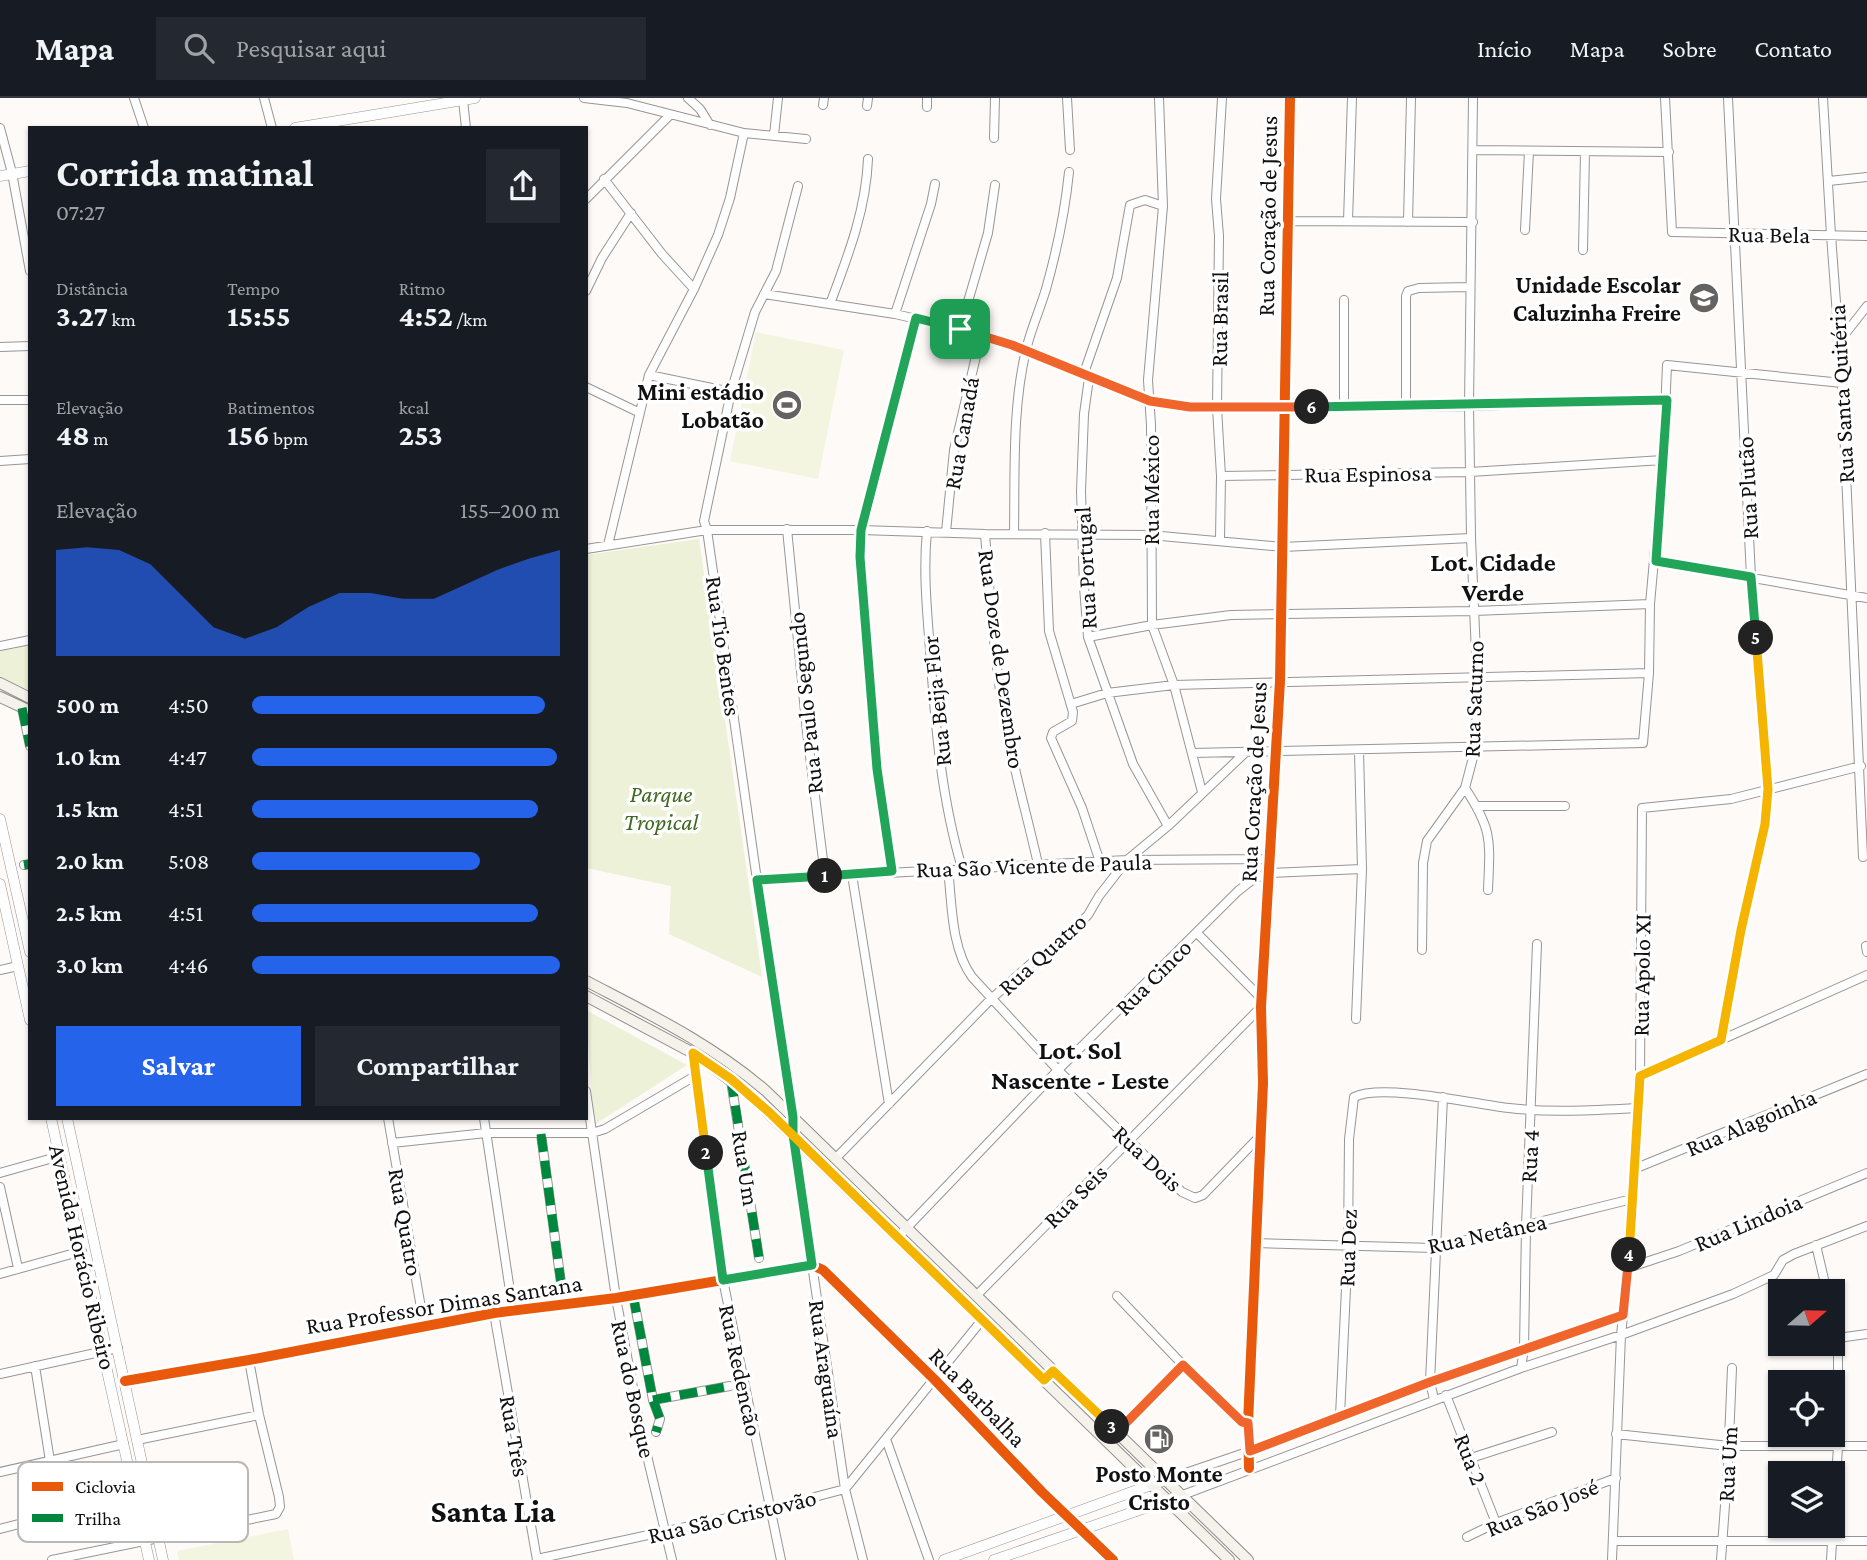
<!DOCTYPE html>
<html lang="pt">
<head>
<meta charset="utf-8">
<style>
	body { margin:0; font-family:"Crimson Pro",serif; background:#242831; color:#f1f3f6; height:100vh; display:flex; flex-direction:column; font-size:26px; white-space:nowrap }
	* { box-sizing:border-box; margin:0 }
	p { font-size:23px; color:#9ea1a6 }
	.icon { flex:none; width:38px; height:38px; fill:none; stroke:currentColor; stroke-width:2; stroke-linecap:round; stroke-linejoin:round }
	.map { position:relative; flex:1; overflow:hidden }
	.side { position:absolute; left:28px; top:28px; width:560px; height:994px; display:flex; flex-direction:column; background:#171b24; border-radius:0px; box-shadow:0 2px 5px #0004 }
	.side>* { flex:none }
	.needle { width:46px; rotate:70deg }
	.fabs { position:absolute; left:1768px; top:1181px; display:grid; gap:14px }
	.fabs a { display:grid; place-items:center; width:77px; height:77px; border-radius:0px; background:#171b24; box-shadow:0 2px 5px #0004; font-size:35px }
	.pin { position:absolute; display:grid; place-items:center; width:60px; height:60px; color:#fff; margin:-30px; border-radius:14px; box-shadow:0 4px 10px #0006 }
	.km { position:absolute; width:35px; height:35px; margin:-18px; border-radius:50%; background:#222; color:#fff; font-size:19px; line-height:35px; text-align:center }
	.round { display:grid; place-items:center; flex:none; width:74px; height:74px; border-radius:0px; background:#242831 }
	.overview { display:flex; align-items:center; justify-content:space-between; height:119px; padding:0 28px }
	h1 { font-size:38px; font-weight:700; line-height:52px }
	.metrics { display:grid; grid-template-columns:repeat(3,1fr); gap:10px; height:119px; padding:7px 28px }
	.metrics div { display:grid; align-content:center }
	.metrics b { font-size:30px; font-weight:700 }
	.metrics small { font-size:19px; font-weight:400 }
	.metrics p { font-size:19px }
	.chart { height:196px; padding:14px 28px }
	.chart p { display:flex; justify-content:space-between }
	.chart svg { width:100%; height:126px; margin-top:7px; fill:#2563eb; opacity:.7 }
	.primary-button { display:flex; gap:14px; margin-top:auto; padding:14px 28px }
	.primary-button a { flex:1; height:80px; border-radius:0px; background:#2563eb; color:#fff; font-size:28px; font-weight:700; line-height:80px; text-align:center }
	.primary-button a+a { background:#242831; color:#f1f3f6 }
	ul { padding:0 28px; list-style:none; font-size:23px }
	li { display:grid; grid-template-columns:112px 84px 1fr; align-items:center; height:52px }
	li i { height:18px; border-radius:9px; background:#2563eb }
	header { display:flex; align-items:center; gap:42px; box-sizing:border-box; height:98px; padding:0 35px; background:#171b24; border-bottom:2px solid #363941 }
	header strong { font-size:33px }
	nav { display:flex; gap:38px; margin-inline-start:auto; font-size:24px }
	.search { width:490px; height:63px; background:#242831; display:flex; align-items:center; gap:18px; box-sizing:border-box; padding:0 24px; border-radius:0px; color:#9ea1a6; font-size:26px }
	.map>svg:first-child { display:block }
</style>
</head>
<body>
<header>
<strong>Mapa</strong>
<div class="search"><svg class="icon" aria-label="search" viewBox="0 0 24 24"><circle cx="10" cy="10" r="6"/><path d="M15 15l6 6"/></svg>Pesquisar aqui</div>
<nav><a>Início</a><a>Mapa</a><a>Sobre</a><a>Contato</a></nav>
</header>
<div class="map">
<svg width="1867" height="1462" viewBox="0 0 1867 1462">
	<rect width="100%" height="100%" fill="#fdfaf7"/>
	<path fill="#ecf1d8" d="M699 441 762 879 669 836 671 788 586 770V457Z
		M30 547V595L0 581V553Z
		M586 912 687 967 594 1027 586 916Z"/>
	<path fill="#f4f5e1" d="M756 234 844 252 818 381 730 363Z
		M288 1431 294 1462H179L177 1453Z"/>
	<g fill="none" stroke-linecap="round" stroke-linejoin="round">
		<g stroke="#979695" stroke-width="10">
			<path id="minor" d="M134 0 144 30
				M264 0 272 30
				M584 0 627 5 744 35 806 41
				M688 0 700 11 710 27
				M927 0V9
				M1067 0 1070 52
				M1159 0 1163 108 1148 282 1151 327 1152 527 1174 587 1202 694
				M1665 0 1672 134 1867 138
				M1823 0 1831 137 1842 285 1863 759
				M463 2 466 30
				M823 7 824 0
				M867 8 868 0
				M0 30 12 75 30 173
				M774 37 778 0
				M994 40 995 0
				M1474 52 1669 54
				M604 81 662 156 694 191
				M1829 83 1867 79
				M586 101 670 17
				M1287 123 1473 124
				M1348 123 1352 0
				M1408 124 1411 0
				M1525 132 1529 53
				M1583 152 1585 54
				M586 193 602 160 631 115
				M764 196 895 216 960 231 1012 247 1150 303 1190 309 1469 308 1667 302
				M1344 202V309
				M830 206C848 158 866 112 868 61
				M895 216 931 106 935 86
				M960 231 988 135 995 87
				M1838 245 1867 208
				M0 249 30 248
				M1084 275 1117 180 1130 107 1145 102 1163 108
				M649 277 731 294
				M1089 280 1084 316 1081 393 1084 489 1088 539 1133 666 1168 728
				M586 289 638 314
				M0 302H30
				M1406 308V198L1408 193 1419 190 1469 189
				M0 363 30 361
				M1221 378 1470 374 1663 362
				M787 431 807 634 825 778
				M927 433C923 473 927 512 930 552 935 624 941 700 962 770
				M946 434 954 352 981 237
				M1014 435C1015 375 1012 311 1026 252 1031 231 1040 211 1046 191 1057 152 1065 114 1069 74
				M1045 435 1049 533 1073 614 1072 623 1053 634 1051 640 1082 710 1100 764
				M985 436C990 497 994 559 1004 619 1013 669 1027 717 1038 766
				M1220 442 1221 378 1217 310 1219 138 1216 101 1222 0
				M608 447 649 277 694 191 718 137 730 100 744 35
				M586 451 707 432H861L985 436 1150 437 1283 449 1471 440
				M1656 463 1867 500
				M1088 539 1152 527 1231 517 1474 513 1650 506
				M0 548 30 542
				M1071 606 1107 595 1174 587 1649 575
				M22 610 30 648
				M1192 655 1643 645 1649 575 1650 506 1663 362 1667 267 1842 285
				M1465 690C1493 733 1490 742 1488 792
				M1477 708H1565
				M24 767 30 766
				M948 770C952 806 951 850 972 879L1058 972 1182 1094 1195 1100 1203 1097 1261 1037
				M892 773 877 671 860 459 861 432 916 220
				M852 777 889 1006
				M757 782 1127 762 1270 761
				M1197 835 1262 901
				M1866 848 1867 854
				M1422 852 1423 765 1427 743 1465 690 1476 648 1477 579 1471 440 1469 308 1473 0
				M0 872 18 868
				M1356 921 1362 771 1359 653
				M1721 942 1741 832 1765 726 1768 691 1751 479 1728 0
				M693 955 723 1182 781 1462
				M1640 978 1867 877
				M731 983 759 1160
				M586 993 616 1200 642 1337 672 1462
				M793 1019 757 782 707 432 704 423 731 294 755 214 776 173 798 88
				M388 1020 424 1227
				M484 1020 513 1213
				M541 1036 561 1185
				M793 1037 845 1391 863 1462
				M392 1045 486 1035H592L605 1031 695 978
				M836 1060 990 902 1034 863 1074 831 1088 817 1099 798 1127 762 1168 728 1247 653
				M1634 1071 1867 976
				M0 1075 60 1058
				M0 1089 18 1170
				M897 1140 1058 972 1238 793 1252 782 1268 775 1362 771
				M1255 1145 1434 1150 1632 1101
				M1816 1147 1827 1194
				M1628 1170 1679 1153 1867 1075
				M0 1176 82 1153
				M633 1197 653 1302 660 1321 656 1334
				M977 1197 1261 909
				M1117 1198 1183 1267 1242 1324 1248 1325
				M494 1215 537 1462
				M1838 1240 1867 1236
				M35 1268 50 1363
				M1521 1270 1524 1251 1526 1129 1537 846
				M0 1276 118 1250
				M125 1283 249 1262 494 1215 616 1200 812 1167 823 1172 934 1281 1042 1394 1113 1462
				M1446 1297 1496 1425
				M1434 1301 1430 1284 1443 999
				M653 1302 730 1288
				M1340 1318 1348 1148 1349 1041 1354 999C1382 985 1475 1006 1509 1010 1551 1015 1595 1012 1638 1010
				M1117 1334 1183 1267
				M1616 1336 1729 1348H1867
				M886 1341 929 1462
				M137 1342 259 1317
				M1471 1360 1552 1334
				M1249 1370 1248 1325 1263 985 1261 909 1280 583 1290 0
				M0 1374 124 1346
				M1165 1382 1250 1353 1430 1284 1623 1217
				M1180 1398 1521 1270 1621 1237 1733 1196 1774 1177 1783 1162 1794 1156 1867 1128
				M0 1431 57 1416
				M1467 1439 1496 1425 1616 1380
				M1613 1443H1867
				M537 1461 769 1411 845 1391 982 1222
				M52 1462 276 1416 280 1409 279 1399 259 1317 249 1262
				M1612 1462 1621 1237 1628 1170 1640 978 1642 710 1731 701 1861 668
				M1721 1462 1728 1366 1732 1270
				M1831 1462 1838 1348V1240L1832 1215"/>
		</g>
		<g stroke="#979695" stroke-width="11">
			<path id="tertiary" d="M295 30 475 0
				M0 78 30 73
				M0 721 30 854
				M0 786 30 922
				M51 1020 149 1462
				M67 1020 163 1462
				M944 1462 1165 1382
				M994 1462 1180 1398"/>
		</g>
		<g stroke="#8e8d8b" stroke-width="12">
			<path id="secondary" d="M0 585 30 600
				M0 599 30 613
				M586 883C651 917 710 945 766 993L1248 1462
				M586 898 693 955 750 997 1229 1462"/>
		</g>
		<use href="#minor" stroke="#fffefe" stroke-width="8"/>
		<use href="#tertiary" stroke="#fffefe" stroke-width="10"/>
		<use href="#secondary" stroke="#f5f2ec" stroke-width="10"/>
		<path stroke="#00873e" stroke-width="9" stroke-dasharray="18 9" stroke-linecap="butt" d="M22 610 30 648
			M24 767 30 766
			M731 981 759 1160
			M541 1036 561 1185
			M633 1197 653 1302 660 1321 656 1334
			M653 1302 730 1288"/>
		<g stroke="#fff" stroke-width="15">
			<path id="cycleway" d="M125 1283 249 1262 494 1215 616 1200 812 1167 823 1172 934 1281 1042 1394 1113 1462
				M1249 1370 1248 1325 1263 985 1261 909 1280 583 1290 0"/>
		</g>
		<use href="#cycleway" stroke="#e8590c" stroke-width="10"/>
	</g>
	<g fill="none" stroke-linecap="round" stroke-linejoin="round">
		<g stroke="#fff" stroke-width="14">
			<path id="split-1" d="M825 778 892 773 877 671 860 459 861 432 916 220 960 231"/>
		</g>
		<g stroke="#fff" stroke-width="14">
			<path id="split-2" d="M706 1055 723 1182 812 1167 793 1036V1019L757 782 825 778"/>
		</g>
		<g stroke="#fff" stroke-width="14">
			<path id="split-3" d="M706 1055 693 955 731 981 770 1015 1044 1282 1053 1273 1112 1329"/>
		</g>
		<g stroke="#fff" stroke-width="14">
			<path id="split-4" d="M1112 1329 1117 1334 1183 1267 1242 1324 1248 1325 1250 1353 1430 1284 1623 1217 1629 1157"/>
		</g>
		<g stroke="#fff" stroke-width="14">
			<path id="split-5" d="M1629 1157 1640 978 1721 942 1741 832 1765 726 1768 691 1756 540"/>
		</g>
		<g stroke="#fff" stroke-width="14">
			<path id="split-6" d="M1312 309 1667 302 1656 463 1751 479 1756 540"/>
		</g>
		<g stroke="#fff" stroke-width="14">
			<path id="split-7" d="M960 231 1012 247 1150 303 1190 309H1312"/>
		</g>
		<use href="#split-1" stroke="#22a559" stroke-width="9"/>
		<use href="#split-2" stroke="#22a559" stroke-width="9"/>
		<use href="#split-3" stroke="#f5b400" stroke-width="9"/>
		<use href="#split-4" stroke="#f0652b" stroke-width="9"/>
		<use href="#split-5" stroke="#f5b400" stroke-width="9"/>
		<use href="#split-6" stroke="#22a559" stroke-width="9"/>
		<use href="#split-7" stroke="#f0652b" stroke-width="9"/>
	</g>
	<defs>
		<g id="school-disc" transform="scale(1.575)"><circle r="9.5" fill="#646362" stroke="#fff"/><path d="M0-5L7-2L0 1L-7-2ZM-4 1L0 2.5L4 1V4Q0 6-4 4Z" fill="#fff"/></g>
		<g id="stadium-disc" transform="scale(1.575)"><circle r="9.5" fill="#646362" stroke="#fff"/><path d="M0-5a6.5 5 0 1 0 0 10a6.5 5 0 1 0 0-10ZM-3.5-1.8h7v3.6h-7Z" fill="#fff"/></g>
		<g id="fuel-disc" transform="scale(1.575)"><circle r="9.5" fill="#646362" stroke="#fff"/><path d="M-5.5-6h7V0h2V4h1.3V-2.5L3-4.5l.8-.8L6-3V5H2.5V1h-1V6h-7ZM-4.2-4.7v3.2H.2V-4.7Z" fill="#fff"/></g>
	</defs>
	<g fill-rule="evenodd">
		<use href="#school-disc" x="1704" y="200"/>
		<use href="#stadium-disc" x="787" y="307"/>
		<use href="#fuel-disc" x="1159" y="1341"/>
	</g>
	<g text-anchor="middle" dominant-baseline="central" stroke-width="7" stroke-linejoin="round" paint-order="stroke">
		<g font-size="24" fill="#111" stroke="#fff">
			<text transform="translate(1267 118) rotate(-89)">Rua Coração de Jesus</text>
			<text transform="translate(1769 136) rotate(1)">Rua Bela</text>
			<text transform="translate(1219 221) rotate(-89)">Rua Brasil</text>
			<text transform="translate(1841 296) rotate(-93)">Rua Santa Quitéria</text>
			<text transform="translate(961 335) rotate(-80)">Rua Canadá</text>
			<text transform="translate(1368 375) rotate(-1)">Rua Espinosa</text>
			<text transform="translate(1747 390) rotate(-93)">Rua Plutão</text>
			<text transform="translate(1150 392) rotate(-90)">Rua México</text>
			<text transform="translate(1085 470) rotate(-93)">Rua Portugal</text>
			<text transform="translate(724 548) rotate(82)">Rua Tio Bentes</text>
			<text transform="translate(1002 561) rotate(82)">Rua Doze de Dezembro</text>
			<text transform="translate(1473 601) rotate(-88)">Rua Saturno</text>
			<text transform="translate(936 603) rotate(-96)">Rua Beija Flor</text>
			<text transform="translate(805 605) rotate(-96)">Rua Paulo Segundo</text>
			<text transform="translate(1253 684) rotate(-87)">Rua Coração de Jesus</text>
			<text transform="translate(1034 767) rotate(-2)">Rua São Vicente de Paula</text>
			<text transform="translate(1042 856) rotate(-42)">Rua Quatro</text>
			<text transform="translate(1641 877) rotate(-89)">Rua Apolo XI</text>
			<text transform="translate(1153 879) rotate(-45)">Rua Cinco</text>
			<text transform="translate(1751 1024) rotate(-23)">Rua Alagoinha</text>
			<text transform="translate(1529 1058) rotate(-87)">Rua 4</text>
			<text transform="translate(1148 1060) rotate(43)">Rua Dois</text>
			<text transform="translate(746 1070) rotate(81)">Rua Um</text>
			<text transform="translate(1075 1098) rotate(-45)">Rua Seis</text>
			<text transform="translate(406 1124) rotate(80)">Rua Quatro</text>
			<text transform="translate(1748 1124) rotate(-23)">Rua Lindoia</text>
			<text transform="translate(1487 1135) rotate(-12)">Rua Netânea</text>
			<text transform="translate(1347 1150) rotate(-88)">Rua Dez</text>
			<text transform="translate(83 1159) rotate(77)">Avenida Horácio Ribeiro</text>
			<text transform="translate(444 1206) rotate(-9)">Rua Professor Dimas Santana</text>
			<text transform="translate(827 1271) rotate(82)">Rua Araguaína</text>
			<text transform="translate(741 1272) rotate(78)">Rua Redencão</text>
			<text transform="translate(634 1291) rotate(78)">Rua do Bosque</text>
			<text transform="translate(978 1299) rotate(46)">Rua Barbalha</text>
			<text transform="translate(515 1338) rotate(80)">Rua Três</text>
			<text transform="translate(1471 1361) rotate(69)">Rua 2</text>
			<text transform="translate(1727 1366) rotate(-87)">Rua Um</text>
			<text transform="translate(1542 1409) rotate(-22)">Rua São José</text>
			<text transform="translate(732 1418) rotate(-13)">Rua São Cristovão</text>
		</g>
		<g font-size="24" font-weight="bold" fill="#111" stroke="#fff" text-anchor="end">
			<text x="1681" y="186">Unidade Escolar<tspan x="1681" dy="28">Caluzinha Freire</tspan></text>
			<text x="764" y="293">Mini estádio<tspan x="764" dy="28">Lobatão</tspan></text>
			<text x="1159" y="1375" text-anchor="middle">Posto Monte<tspan x="1159" dy="28">Cristo</tspan></text>
		</g>
		<g font-size="24" font-style="italic" fill="#3f6921" stroke="#fff">
			<text x="661" y="695">Parque<tspan x="661" dy="28">Tropical</tspan></text>
		</g>
		<g font-size="26" font-weight="bold" fill="#111" stroke="#fff">
			<text x="1493" y="464">Lot. Cidade<tspan x="1493" dy="30">Verde</tspan></text>
			<text x="1080" y="952">Lot. Sol<tspan x="1080" dy="30">Nascente - Leste</tspan></text>
		</g>
		<g font-size="32" font-weight="bold" fill="#111" stroke="#fff">
			<text x="493" y="1413">Santa Lia</text>
		</g>
	</g>
	<rect x="18" y="1364" width="230" height="80" rx="10" fill="#fff" stroke="#b8b8b8" stroke-width="2"/>
	<rect x="32" y="1384" width="31" height="9" fill="#e8590c"/>
	<rect x="32" y="1416" width="31" height="8" fill="#00873e"/>
	<g font-size="19" fill="#111">
		<text x="75" y="1395">Ciclovia</text>
		<text x="75" y="1427">Trilha</text>
	</g>
</svg>
<div class="fabs">
<a><svg class="needle" viewBox="-14 -14 28 28"><path d="M0-13l5 13h-10z" fill="#e53935"/><path d="M0 13l5-13h-10z" fill="#9ea1a6"/></svg></a>
<a><svg class="icon" aria-label="locate" viewBox="0 0 24 24"><circle cx="12" cy="12" r="6"/><path d="M12 2v4M12 18v4M2 12h4M18 12h4"/></svg></a>
<a><svg class="icon" aria-label="layers" viewBox="0 0 24 24"><path d="M12 4l9 5-9 5-9-5zM3 14l9 5 9-5"/></svg></a>
</div>
<div class="pin" style="left:960px;top:231px;background:#1e9e55"><svg class="icon" aria-label="arrive" viewBox="0 0 24 24"><path d="M6 21V4h12l-3 4 3 4H6"/></svg></div>
<b class="km" style="left:825px;top:778px">1</b>
<b class="km" style="left:706px;top:1055px">2</b>
<b class="km" style="left:1112px;top:1329px">3</b>
<b class="km" style="left:1629px;top:1157px">4</b>
<b class="km" style="left:1756px;top:540px">5</b>
<b class="km" style="left:1312px;top:309px">6</b>
<section class="side">
<div class="overview"><div><h1>Corrida matinal</h1><p>07:27</p></div><a class="round"><svg class="icon" aria-label="share" viewBox="0 0 24 24"><path d="M12 15V3M7 8l5-5 5 5M5 13v7h14v-7"/></svg></a></div>
<div class="metrics">
<div><p>Distância</p><b>3.27<small> km</small></b></div>
<div><p>Tempo</p><b>15:55</b></div>
<div><p>Ritmo</p><b>4:52<small> /km</small></b></div>
</div>
<div class="metrics">
<div><p>Elevação</p><b>48<small> m</small></b></div>
<div><p>Batimentos</p><b>156<small> bpm</small></b></div>
<div><p>kcal</p><b>253</b></div>
</div>
<div class="chart"><p><span>Elevação</span>155–200 m</p>
<svg viewBox="0 0 160 44" preserveAspectRatio="none"><path d="M0 44V7L10 6L20 7L30 12L40 23L50 34L60 38L70 34L80 27L90 22L100 22L110 24L120 24L130 19L140 14L150 10L160 7V44z"/></svg>
</div>
<ul>
<li><b>500 m</b>4:50<i style="width:95%"></i></li>
<li><b>1.0 km</b>4:47<i style="width:99%"></i></li>
<li><b>1.5 km</b>4:51<i style="width:93%"></i></li>
<li><b>2.0 km</b>5:08<i style="width:74%"></i></li>
<li><b>2.5 km</b>4:51<i style="width:93%"></i></li>
<li><b>3.0 km</b>4:46<i style="width:100%"></i></li>
</ul>
<div class="primary-button"><a>Salvar</a><a>Compartilhar</a></div>
</section>
</div>
</body>
</html>
